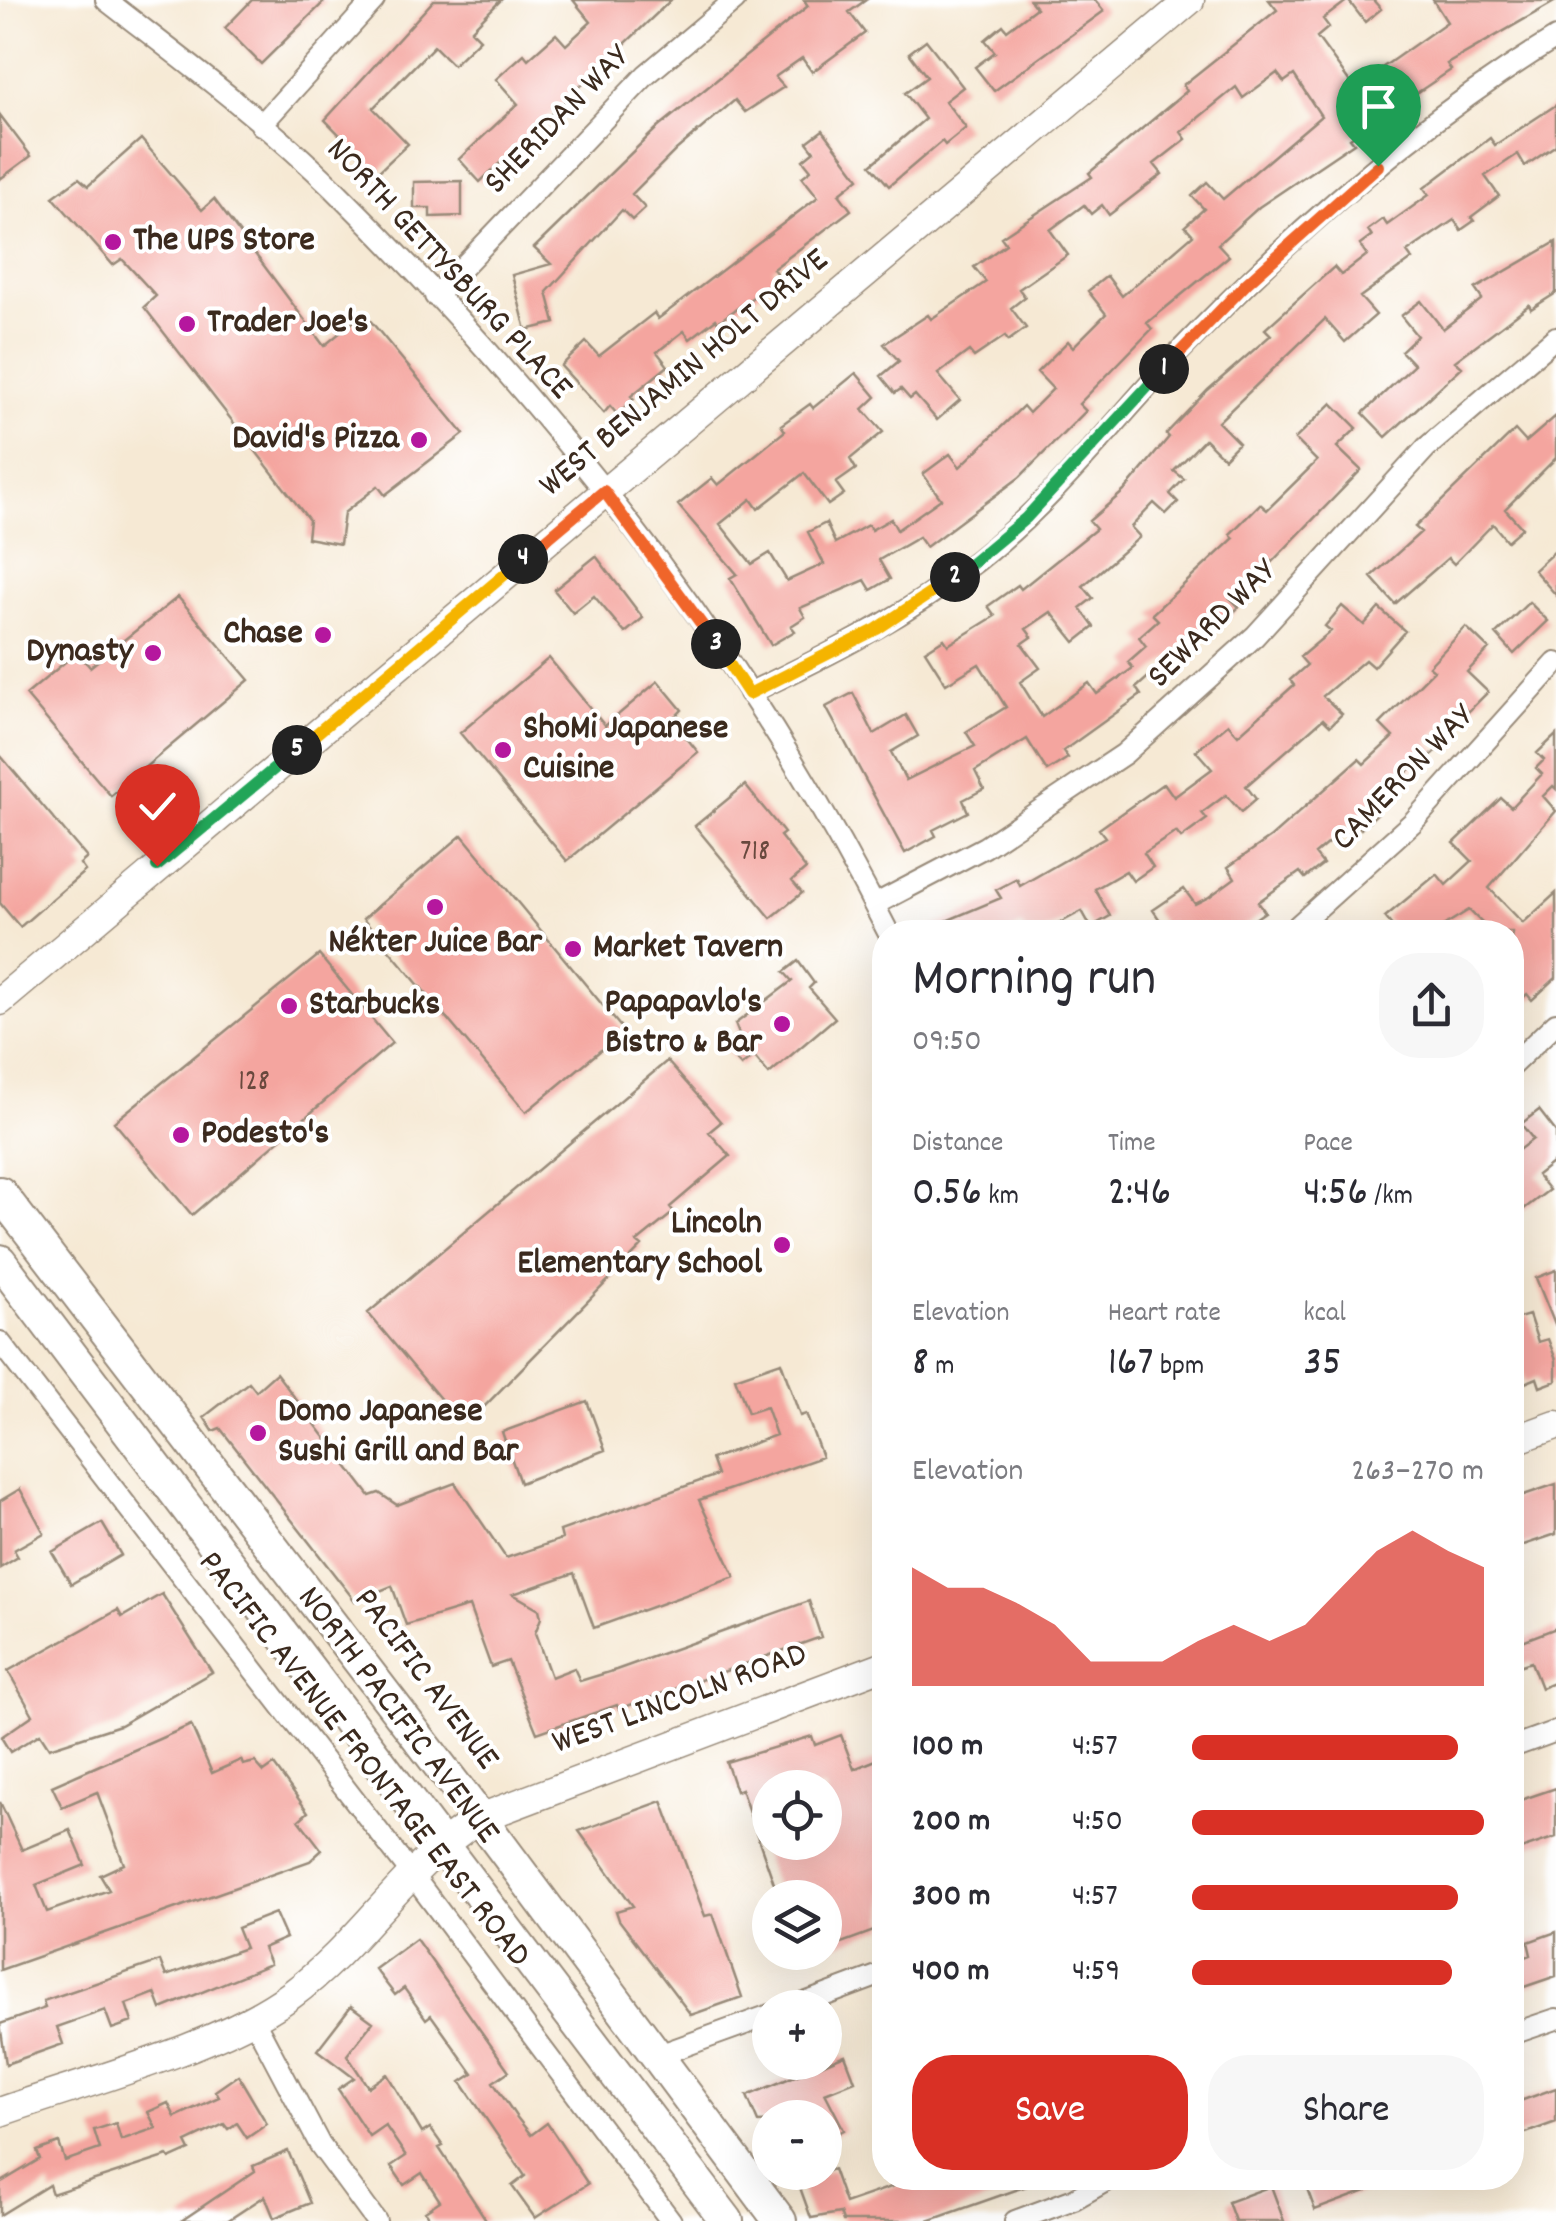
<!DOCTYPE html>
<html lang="en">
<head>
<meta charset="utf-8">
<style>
	body { margin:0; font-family:Dekko,sans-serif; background:#f7f7f7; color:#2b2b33; height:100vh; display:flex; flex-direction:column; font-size:38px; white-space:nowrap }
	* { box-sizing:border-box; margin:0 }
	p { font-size:32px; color:#7c7c81 }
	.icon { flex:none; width:55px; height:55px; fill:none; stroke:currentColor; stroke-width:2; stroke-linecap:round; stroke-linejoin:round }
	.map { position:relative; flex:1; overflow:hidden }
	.sheet { position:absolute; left:872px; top:920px; width:652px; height:1270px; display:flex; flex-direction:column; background:#fff; border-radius:40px; box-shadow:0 10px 40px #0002 }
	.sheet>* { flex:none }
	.fabs { position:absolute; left:752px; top:1770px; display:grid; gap:20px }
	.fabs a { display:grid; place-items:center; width:90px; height:90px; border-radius:50%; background:#fff; box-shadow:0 10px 40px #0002; font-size:50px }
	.pin { position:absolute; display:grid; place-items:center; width:85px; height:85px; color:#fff; margin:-102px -42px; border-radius:50% 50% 50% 0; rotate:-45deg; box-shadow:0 0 10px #0007 }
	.pin .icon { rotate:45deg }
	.km { position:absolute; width:50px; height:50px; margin:-25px; border-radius:50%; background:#222; color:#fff; font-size:28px; line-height:50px; text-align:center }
	.round { display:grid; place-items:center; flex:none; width:105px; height:105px; border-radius:40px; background:#f7f7f7 }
	.headline { display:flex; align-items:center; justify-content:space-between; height:170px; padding:0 40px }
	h1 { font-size:55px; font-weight:600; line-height:75px }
	.metrics { display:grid; grid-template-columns:repeat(3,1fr); gap:15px; height:170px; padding:10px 40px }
	.metrics div { display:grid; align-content:center }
	.metrics b { font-size:42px; font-weight:600 }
	.metrics small { font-size:28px; font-weight:400 }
	.metrics p { font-size:28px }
	.chart { height:280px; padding:20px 40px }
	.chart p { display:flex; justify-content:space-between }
	.chart svg { width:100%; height:180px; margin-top:10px; fill:#d93025; opacity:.7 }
	.action { display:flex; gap:20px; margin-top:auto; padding:20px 40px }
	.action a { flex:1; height:115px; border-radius:40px; background:#d93025; color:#fff; font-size:40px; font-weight:600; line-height:115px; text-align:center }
	.action a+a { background:#f7f7f7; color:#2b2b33 }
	ul { padding:0 40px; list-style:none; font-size:32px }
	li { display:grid; grid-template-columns:160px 120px 1fr; align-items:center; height:75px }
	li i { height:25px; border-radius:12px; background:#d93025 }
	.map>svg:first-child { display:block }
</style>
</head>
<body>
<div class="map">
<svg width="1556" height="2221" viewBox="0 0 1556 2221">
	<rect width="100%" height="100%" fill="#fff"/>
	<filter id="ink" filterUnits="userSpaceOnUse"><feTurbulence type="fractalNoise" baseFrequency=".01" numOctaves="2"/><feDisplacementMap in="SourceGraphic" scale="20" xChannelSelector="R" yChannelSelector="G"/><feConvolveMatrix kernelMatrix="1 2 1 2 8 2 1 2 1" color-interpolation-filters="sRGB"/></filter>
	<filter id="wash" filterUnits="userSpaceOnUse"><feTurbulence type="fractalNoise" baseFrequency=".0048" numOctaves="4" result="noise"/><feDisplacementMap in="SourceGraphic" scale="40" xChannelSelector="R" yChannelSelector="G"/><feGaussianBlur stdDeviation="2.25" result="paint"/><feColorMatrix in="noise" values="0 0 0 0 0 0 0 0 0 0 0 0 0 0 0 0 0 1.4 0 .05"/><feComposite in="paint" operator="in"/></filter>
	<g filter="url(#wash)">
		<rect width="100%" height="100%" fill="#f6e9d4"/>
		<g id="blocks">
			<path fill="#f4a59f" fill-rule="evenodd" d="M252 0H326L261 64 225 28Z
				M434 0H501L471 30 480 39 453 65 434 46 373 108 408 144 377 173 325 120Z
				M573 0H671L480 182 459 159 518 104 496 79 524 54 528 59 556 34 566 45 591 22Z
				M804 0H866L849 12 865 33 812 72 802 58 775 77 784 87 745 112 735 100 676 150 632 194 645 208 632 220 622 210 547 292 555 323 526 330 512 275 551 264 534 248 656 129 808 6Z
				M1030 0H1095L1104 11 994 91 975 67 995 52 985 40 1003 25 1007 30 1036 8Z
				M1269 0H1373L1381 9 1365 22 1348 0 1323 19 1329 27 1317 37 1352 85 1357 81 1359 84 1447 22 1433 0 1556 1 1447 64 1451 70 1350 138 1354 143 1259 207 1218 244 1229 256 1147 323 1152 329 1079 404 1086 411 1020 477 926 547 919 537 879 560 890 579 871 590 865 580 800 608 805 617 791 626 795 631 771 645 730 578 737 574 678 505 712 478 718 485 785 431 781 425 810 404 813 408 856 373 876 397 863 409 883 432 850 459 856 469 836 483 844 494 828 505 804 473 758 509 751 499 720 524 752 564 770 553 787 581 824 564 808 532 826 523 835 543 868 525 871 530 891 519 897 530 941 499 923 474 950 454 960 467 1023 406 1029 413 1053 389 1037 372 1068 341 1073 347 1106 314 1088 291 1107 276 1122 296 1193 235 1185 226 1204 209 1192 196 1207 182 1223 199 1321 116 1294 75 1284 82 1277 73 1243 98 1236 87 1181 132 1186 139 1154 164 1162 174 1109 215 1102 205 1091 214 1084 205 1050 230 1068 255 1019 289 1025 297 1011 308 1026 328 1008 341 1005 336 974 357 969 351 938 374 960 400 937 420 915 395 910 399 901 389 895 393 881 376 899 361 884 344 928 315 931 319 986 282 974 267 1006 244 1001 237 1092 177 1089 173 1187 91 1183 85 1277 10Z
				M926 40 963 87 945 101 966 128 945 145 942 141 889 186 871 165 925 119 905 93 927 77 909 53Z
				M1556 105V145L1525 166 1518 154 1485 176 1499 196 1471 217 1474 221 1461 230 1454 220 1407 252 1412 259 1360 297 1376 315 1345 342 1325 319 1218 422 1239 443 1224 458 1205 439 1174 471 1184 479 1170 494 1178 502 1166 514 1154 503 1131 527 1140 537 1083 586 1093 598 1080 608 1094 627 1075 642 1051 612 1026 629 1032 637 1022 644 1040 668 1020 682 1042 717 1089 683 1097 694 1133 668 1128 662 1146 646 1139 637 1158 620 1152 614 1234 538 1230 534 1260 504 1267 510 1317 461 1295 439 1332 403 1357 428 1337 447 1361 470 1265 569 1263 566 1230 598 1239 607 1218 628 1211 621 1136 688 1141 695 1063 751 1068 758 1047 771 1027 739 975 771 984 789 963 800 968 812 933 830 936 836 905 853 826 707 853 693 874 734 906 715 918 736 891 752 906 780 975 746 966 732 1006 707 979 664 946 684 925 651 944 639 948 645 995 616 988 606 1018 585 1021 589 1096 529 1089 521 1124 491 1169 437 1166 434 1208 390 1271 335 1265 329 1334 267 1341 275 1367 255 1360 245 1372 236 1368 230 1383 219 1387 225 1429 195 1424 188 1490 138 1495 145Z
				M0 115 31 156 0 179Z
				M823 130 859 178 839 194 851 210 773 269 780 278 718 322 716 319 690 339 684 331 657 352 668 366 631 396 634 399 617 414 610 406 604 413 561 366 586 342 599 356 654 313 658 319 818 197 802 177 811 170 803 160 814 151 807 142Z
				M141 139 202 210 214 199 324 346 364 313 464 434 385 495 378 486 344 513 340 544 307 538 309 520 144 307 156 296 122 259 113 265 53 197 79 178 88 186Z
				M462 181V216L430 217V208H414V182Z
				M1556 242V293L1531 309 1529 305 1455 361 1462 367 1386 437 1363 413 1414 365 1401 351 1417 336 1401 316 1421 301 1443 329 1482 299 1475 289Z
				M1556 416V458L1505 509 1522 528 1507 541 1493 524 1454 564 1448 558 1395 604 1371 577 1421 532 1415 527 1515 430 1526 442Z
				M1556 550V595L1534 570Z
				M596 556 643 618 625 633 594 596 573 613 554 590Z
				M178 597 249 680 111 796 26 695 77 652 90 667Z
				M1529 602 1548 621 1514 654 1496 634Z
				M1342 606 1364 625 1379 608 1405 631 1373 667 1365 660 1323 696 1342 714 1330 726 1323 719 1246 786 1256 799 1241 812 1226 795 1202 813 1207 819 1181 838 1176 832 1144 853 1153 867 1133 881 1126 871 1095 889 1110 916 1091 927 1082 911 1043 932H1026L1022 925 1009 932H920L1001 898 996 890 1017 879 1020 886 1105 837 1099 829 1164 783 1174 797 1212 769 1196 751 1228 724 1238 735 1294 685 1290 680 1307 665 1300 657 1331 631 1325 626Z
				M1466 627 1489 649 1467 672 1488 692 1468 712 1463 707 1428 742 1437 750 1421 766 1418 762 1372 804 1379 812 1361 829 1354 821 1315 854 1323 864 1305 878 1300 872 1258 902 1265 912 1236 932H1207L1202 924 1189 932H1168L1153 910 1184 889 1195 904 1209 897 1235 878 1228 867 1271 837 1359 759 1364 764 1393 737 1380 724 1434 670 1429 666Z
				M549 658 605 726 658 681 682 710 672 720 698 752 567 861 460 733Z
				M1556 735V789L1553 786 1543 796 1556 811 1489 888 1523 923 1556 893V978L1532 1000 1527 994 1512 1008V932H1491L1469 910 1433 932H1397L1385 917 1437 874 1446 885 1472 861 1454 843 1501 798 1511 807 1542 774 1536 768 1544 760 1537 753Z
				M0 755 87 858 80 864 85 871 20 927 0 903Z
				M745 785 784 833 780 836 806 869 792 881 802 893 771 918 695 826Z
				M462 835 624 1031 526 1112 363 919Z
				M319 955 392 1043 192 1215 114 1122Z
				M798 961 814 983 809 988 835 1018 769 1074 754 1056 741 1066 723 1046 739 1034 735 1024 792 981 784 972Z
				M667 1061 721 1122 709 1132 730 1156 670 1207 674 1212 637 1242 642 1246 477 1414 469 1412 459 1421 368 1313Z
				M1539 1110 1556 1132V1160L1537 1175 1549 1190 1512 1218V1155L1533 1139 1521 1124Z
				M1556 1270V1325H1555L1536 1278Z
				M1529 1315 1538 1342 1548 1339 1556 1360V1381L1540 1387 1537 1378 1525 1383 1520 1369 1512 1372V1320Z
				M781 1362 800 1416 806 1414 822 1457 699 1500 735 1577 594 1628 574 1573 513 1594 539 1609 541 1618 535 1633 551 1677 574 1668 580 1681 616 1670 809 1601 821 1637 619 1709 617 1705 537 1733 508 1661 491 1667 469 1606 406 1625 392 1586 355 1601 220 1428 213 1431 204 1417 249 1382 256 1391 276 1373 370 1496 379 1493 397 1505 455 1483 506 1558 562 1539 560 1531 717 1475 711 1459 776 1435 766 1407 748 1413 735 1378Z
				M587 1401 605 1450 520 1483 502 1432Z
				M1556 1484V1534L1512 1549V1499Z
				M20 1489 44 1533 14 1550 18 1557 0 1568V1501Z
				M102 1523 121 1555 71 1584 52 1552Z
				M162 1594 212 1672 120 1725 49 1748 40 1734 10 1752 1 1737 33 1715 8 1671 118 1610 122 1617Z
				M1556 1628V1682L1541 1688 1531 1662 1512 1668V1645Z
				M191 1725 212 1773 241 1760 243 1765 255 1762 264 1772 274 1765 308 1812 299 1820 322 1850 310 1861 0 1970V1802L22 1850 70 1830 85 1865 36 1885 47 1912 109 1890 100 1875 124 1864 97 1792 62 1807 52 1786Z
				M841 1735 854 1769 876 1760 885 1785V1927L825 1949V1898H779L741 1789 736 1791 726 1762 812 1736 815 1745ZM770 1788H825V1842H770Z
				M1556 1788V1837L1521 1849 1518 1842 1512 1844V1803Z
				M662 1801 705 1916 713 1914 742 1997 691 2015 619 1920 616 1911 633 1906 579 1831Z
				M275 1913 286 1938 263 1948 270 1964 161 2009 155 1993 126 2004 132 2022 112 2029 105 2010 57 2027 63 2044 6 2064 0 2024 45 2008 43 2001 160 1961 166 1976 245 1948 237 1928Z
				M1556 1932V1976L1518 1989 1512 1962 1531 1955 1528 1942Z
				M416 1939 509 2071 493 2082 515 2115 531 2135 547 2123 588 2184 535 2218 512 2186 525 2176 461 2082 473 2074 431 2015 426 2019 404 1988 395 1995 375 1969Z
				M351 2006 373 2022 347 2055 368 2087 387 2074 422 2133 430 2128 443 2146 439 2148 487 2221H432L425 2211 440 2201 422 2173 404 2185 391 2166 406 2156 385 2125 369 2136 338 2089 354 2078 317 2050Z
				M845 2055 855 2081 825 2093 844 2130 825 2140V2118L758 2122 747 2096Z
				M238 2075 267 2124 247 2138 237 2123 228 2129 224 2124 186 2142 190 2150 170 2159 168 2156 52 2194 49 2185 0 2215V2183L40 2159 37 2151 59 2143 65 2161 100 2149 94 2130 116 2123 121 2140 156 2128 148 2112 168 2103 175 2117 219 2097 215 2091Z
				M1556 2088V2122L1512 2138V2104Z
				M288 2151 310 2203 274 2218 265 2196 227 2221H181L255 2171 253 2166Z
				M833 2169 845 2203 917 2178 1044 2180 928 2221H843L840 2213 811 2218 798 2182Z
				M1303 2178H1361L1366 2191 1315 2210Z
				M1271 2186 1284 2221H1235L1228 2202Z"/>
		</g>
	</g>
	<g filter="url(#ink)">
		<use href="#blocks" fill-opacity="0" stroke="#988a79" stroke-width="2.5"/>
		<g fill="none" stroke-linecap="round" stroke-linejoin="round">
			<g stroke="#988a79" stroke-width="24">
				<path id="street" d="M106 0C183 60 264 120 333 188 553 406 749 656 888 932
					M261 125 374 0
					M435 296 646 75 735 0
					M749 693C830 655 908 615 978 560 1054 500 1112 424 1178 353 1291 235 1416 123 1556 38
					M874 905 985 847 1124 754 1255 636 1426 448 1556 337
					M1291 932 1413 822 1556 663
					M1512 1065 1556 1023
					M0 1342 410 1872 671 2221
					M1512 1747 1556 1731
					M791 2008 885 1973
					M254 2020 320 2145 376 2221
					M1512 2034 1556 2019
					M659 2055 770 2015
					M1015 2221 1074 2199 1111 2178"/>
			</g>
			<g stroke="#988a79" stroke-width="31">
				<path id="secondary" d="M0 1001 1190 0
					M1512 1441 1556 1425
					M0 2112C85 2082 221 2047 291 1995 362 1943 405 1865 480 1818L885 1665"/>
			</g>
			<g stroke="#988a79" stroke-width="36">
				<path id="primary" d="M0 1193 480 1818 780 2221
					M0 1261 727 2221"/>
			</g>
			<use href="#street" stroke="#fff" stroke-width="20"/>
			<use href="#secondary" stroke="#fff" stroke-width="28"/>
			<use href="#primary" stroke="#fff" stroke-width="32"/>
		</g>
	</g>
	<g fill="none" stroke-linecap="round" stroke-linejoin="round" filter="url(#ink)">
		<g stroke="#fff" stroke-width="20">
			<path id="split-1" d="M1164 369 1247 283 1378 166"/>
		</g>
		<g stroke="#fff" stroke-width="20">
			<path id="split-2" d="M955 577 1026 518 1164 369"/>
		</g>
		<g stroke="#fff" stroke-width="20">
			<path id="split-3" d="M716 644 749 694 877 629 955 577"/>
		</g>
		<g stroke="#fff" stroke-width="20">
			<path id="split-4" d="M523 559 604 491 716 644"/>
		</g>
		<g stroke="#fff" stroke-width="20">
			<path id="split-5" d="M297 750 523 559"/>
		</g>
		<g stroke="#fff" stroke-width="20">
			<path id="split-6" d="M157 866 297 750"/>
		</g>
		<use href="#split-1" stroke="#f0652b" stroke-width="12"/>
		<use href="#split-2" stroke="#22a559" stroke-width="12"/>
		<use href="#split-3" stroke="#f5b400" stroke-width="12"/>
		<use href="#split-4" stroke="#f0652b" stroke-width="12"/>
		<use href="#split-5" stroke="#f5b400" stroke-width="12"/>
		<use href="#split-6" stroke="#22a559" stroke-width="12"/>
	</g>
	<g fill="#b5179e" stroke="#fff" stroke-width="4">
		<circle cx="113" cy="242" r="10"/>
		<circle cx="187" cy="324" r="10"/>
		<circle cx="419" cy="440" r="10"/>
		<circle cx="323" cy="635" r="10"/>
		<circle cx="153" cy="653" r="10"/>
		<circle cx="503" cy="750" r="10"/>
		<circle cx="435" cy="907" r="10"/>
		<circle cx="573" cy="949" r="10"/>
		<circle cx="289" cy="1006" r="10"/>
		<circle cx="782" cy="1024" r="10"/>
		<circle cx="181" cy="1135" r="10"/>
		<circle cx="782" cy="1245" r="10"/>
		<circle cx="258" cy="1433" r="10"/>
	</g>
	<g text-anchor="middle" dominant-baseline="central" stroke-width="8" stroke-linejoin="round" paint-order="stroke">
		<g font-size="30" fill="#69493e">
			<text x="755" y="853">718</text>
			<text x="254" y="1083">128</text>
		</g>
		<g font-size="35" fill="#3b2a1e" stroke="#fff">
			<text transform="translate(558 121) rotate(-46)">SHERIDAN WAY</text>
			<text transform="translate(448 270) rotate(47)">NORTH GETTYSBURG PLACE</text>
			<text transform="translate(685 374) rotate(-40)">WEST BENJAMIN HOLT DRIVE</text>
			<text transform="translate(1213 625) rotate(-45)">SEWARD WAY</text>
			<text transform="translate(1404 779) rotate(-46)">CAMERON WAY</text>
			<text transform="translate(425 1680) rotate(53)">PACIFIC AVENUE</text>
			<text transform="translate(680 1700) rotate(-20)">WEST LINCOLN ROAD</text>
			<text transform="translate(397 1716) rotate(53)">NORTH PACIFIC AVENUE</text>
			<text transform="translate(363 1760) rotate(52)">PACIFIC AVENUE FRONTAGE EAST ROAD</text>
		</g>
		<g font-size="35" font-weight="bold" fill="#3b2a1e" stroke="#fff" text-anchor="start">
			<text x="133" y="242">The UPS Store</text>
			<text x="207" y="324">Trader Joe's</text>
			<text x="399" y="440" text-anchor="end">David's Pizza</text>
			<text x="303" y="635" text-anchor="end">Chase</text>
			<text x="133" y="653" text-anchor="end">Dynasty</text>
			<text x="523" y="730">ShoMi Japanese<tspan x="523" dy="40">Cuisine</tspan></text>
			<text x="435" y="944" text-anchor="middle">Nékter Juice Bar</text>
			<text x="593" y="949">Market Tavern</text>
			<text x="762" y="1004" text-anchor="end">Papapavlo's<tspan x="762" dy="40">Bistro &amp; Bar</tspan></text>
			<text x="309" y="1006">Starbucks</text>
			<text x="201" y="1135">Podesto's</text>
			<text x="762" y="1225" text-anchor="end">Lincoln<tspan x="762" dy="40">Elementary School</tspan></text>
			<text x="278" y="1413">Domo Japanese<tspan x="278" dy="40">Sushi Grill and Bar</tspan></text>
		</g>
	</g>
</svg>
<div class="fabs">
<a><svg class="icon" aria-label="locate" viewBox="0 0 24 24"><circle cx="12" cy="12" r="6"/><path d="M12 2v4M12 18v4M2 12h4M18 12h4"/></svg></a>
<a><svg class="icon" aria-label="layers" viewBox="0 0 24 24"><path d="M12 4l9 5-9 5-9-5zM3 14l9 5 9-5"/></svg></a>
<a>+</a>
<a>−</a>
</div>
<div class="pin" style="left:1378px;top:166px;background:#1e9e55"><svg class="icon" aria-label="arrive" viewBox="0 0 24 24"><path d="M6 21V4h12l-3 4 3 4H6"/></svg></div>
<div class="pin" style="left:157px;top:866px;background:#d93025"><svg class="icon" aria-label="check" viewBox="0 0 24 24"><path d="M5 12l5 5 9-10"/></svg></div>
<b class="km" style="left:1164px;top:369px">1</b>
<b class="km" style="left:955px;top:577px">2</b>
<b class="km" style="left:716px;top:644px">3</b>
<b class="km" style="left:523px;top:559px">4</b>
<b class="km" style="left:297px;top:750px">5</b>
<section class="sheet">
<div class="headline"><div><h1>Morning run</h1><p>09:50</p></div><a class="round"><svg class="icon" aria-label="share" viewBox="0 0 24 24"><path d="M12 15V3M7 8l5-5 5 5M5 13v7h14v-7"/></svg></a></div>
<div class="metrics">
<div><p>Distance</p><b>0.56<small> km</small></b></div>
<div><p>Time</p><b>2:46</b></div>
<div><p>Pace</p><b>4:56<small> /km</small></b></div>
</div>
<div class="metrics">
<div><p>Elevation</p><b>8<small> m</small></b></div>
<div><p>Heart rate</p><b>167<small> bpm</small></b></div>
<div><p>kcal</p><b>35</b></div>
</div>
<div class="chart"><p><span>Elevation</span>263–270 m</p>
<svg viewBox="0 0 160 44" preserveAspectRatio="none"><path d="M0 44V15L10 20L20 20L30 24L40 29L50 38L60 38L70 38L80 33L90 29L100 33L110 29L120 20L130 11L140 6L150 11L160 15V44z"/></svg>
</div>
<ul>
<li><b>100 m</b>4:57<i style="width:91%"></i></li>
<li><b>200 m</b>4:50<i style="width:100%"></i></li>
<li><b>300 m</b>4:57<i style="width:91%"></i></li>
<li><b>400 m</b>4:59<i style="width:89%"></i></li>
</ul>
<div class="action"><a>Save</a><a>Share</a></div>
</section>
</div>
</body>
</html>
